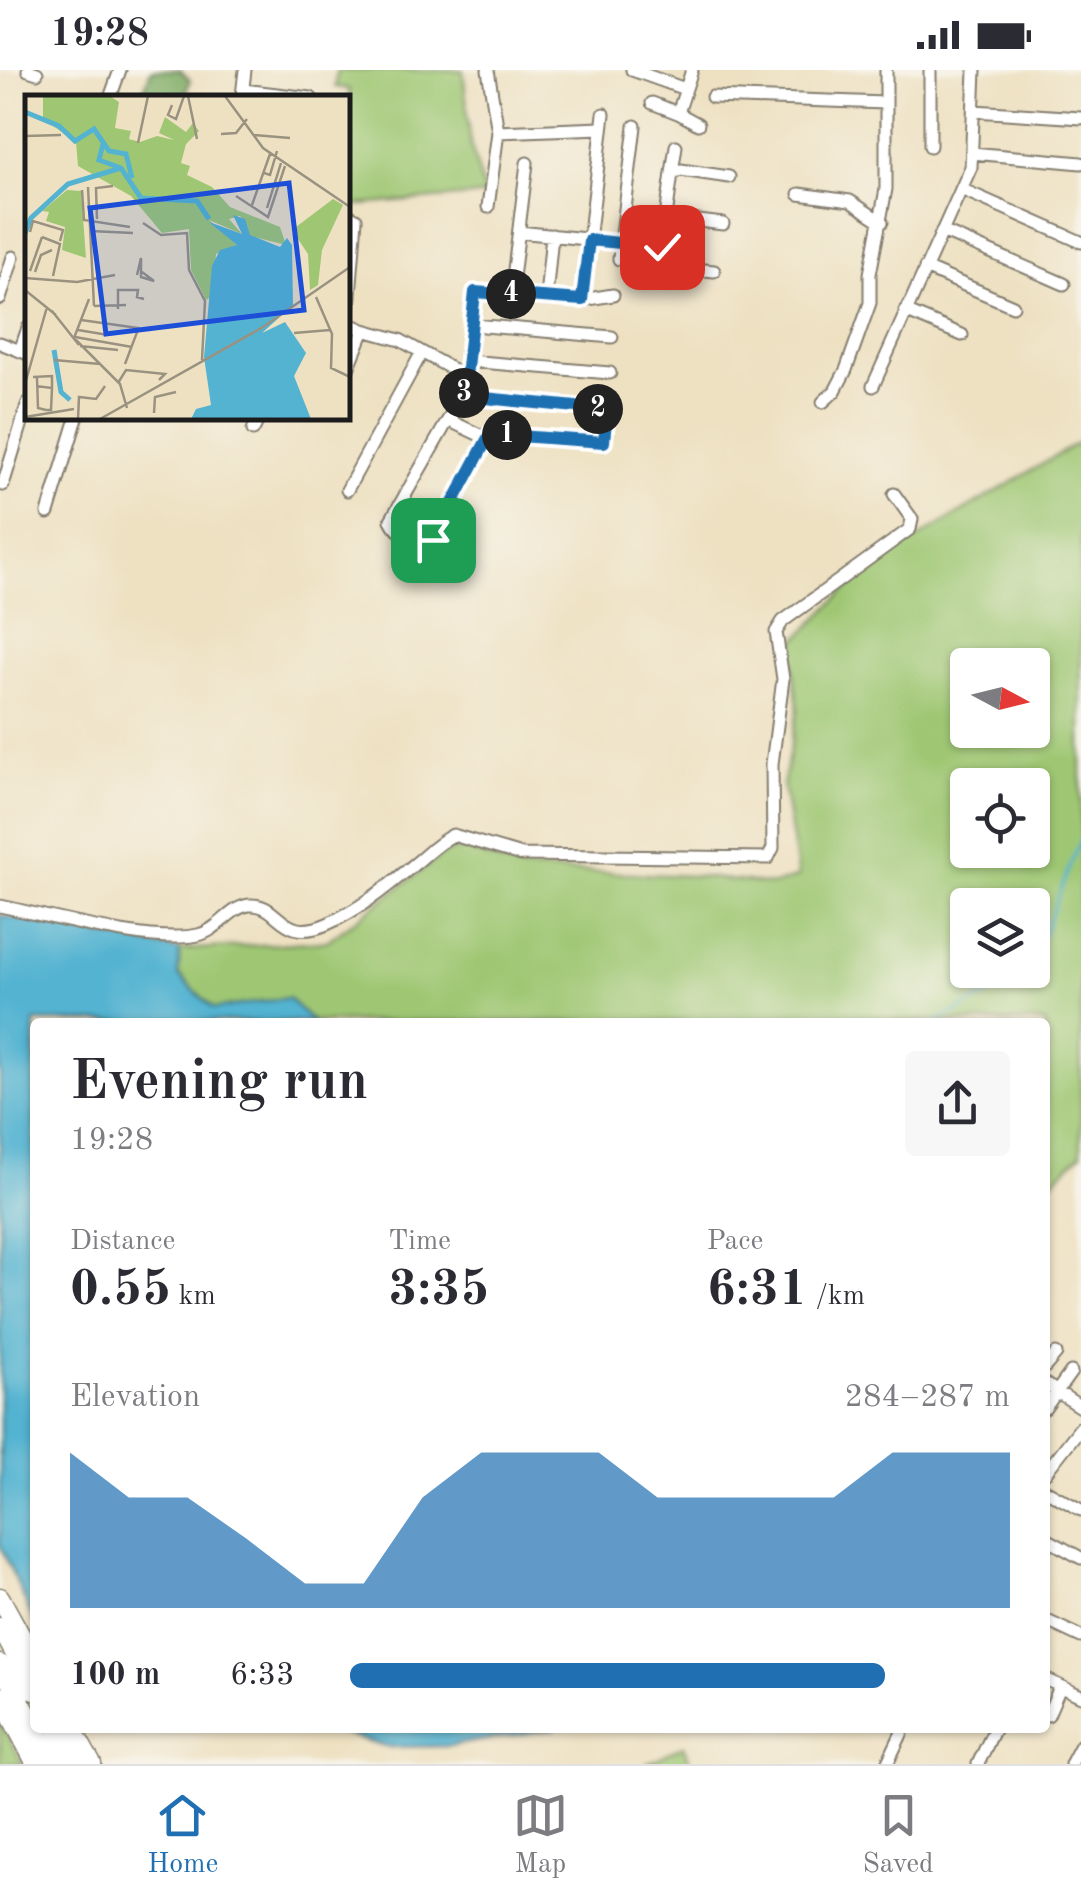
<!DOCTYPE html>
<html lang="en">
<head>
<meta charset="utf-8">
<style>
	body { margin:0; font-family:"Old Standard TT",serif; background:#f7f7f7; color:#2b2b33; height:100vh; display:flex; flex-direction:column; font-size:38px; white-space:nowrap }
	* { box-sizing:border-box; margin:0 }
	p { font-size:32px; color:#7c7c81 }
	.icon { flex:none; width:55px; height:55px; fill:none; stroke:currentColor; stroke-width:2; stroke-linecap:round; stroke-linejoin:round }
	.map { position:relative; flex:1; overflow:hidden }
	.sheet { position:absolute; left:30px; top:948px; width:1020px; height:715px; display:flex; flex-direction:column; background:#fff; border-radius:10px; box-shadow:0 2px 8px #0004 }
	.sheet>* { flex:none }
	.needle { width:65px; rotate:97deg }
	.fabs { position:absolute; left:950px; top:578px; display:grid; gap:20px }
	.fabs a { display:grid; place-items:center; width:100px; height:100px; border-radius:10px; background:#fff; box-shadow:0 2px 8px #0004; font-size:50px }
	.pin { position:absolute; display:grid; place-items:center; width:85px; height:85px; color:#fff; margin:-42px; border-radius:20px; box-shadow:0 5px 15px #0006 }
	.km { position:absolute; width:50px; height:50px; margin:-25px; border-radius:50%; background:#222; color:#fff; font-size:28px; line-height:50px; text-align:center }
	.round { display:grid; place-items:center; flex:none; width:105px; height:105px; border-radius:10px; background:#f7f7f7 }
	.summary { display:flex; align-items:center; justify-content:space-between; height:170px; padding:0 40px }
	h1 { font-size:55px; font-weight:600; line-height:75px }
	.stats { display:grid; grid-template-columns:repeat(3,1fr); gap:15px; height:170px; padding:10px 40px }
	.stats div { display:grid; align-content:center }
	.stats b { font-size:50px; font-weight:600 }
	.stats small { font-size:28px; font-weight:400 }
	.stats p { font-size:28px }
	.chart { height:280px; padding:20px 40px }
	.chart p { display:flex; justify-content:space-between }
	.chart svg { width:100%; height:180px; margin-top:10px; fill:#1f6fb2; opacity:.7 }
	ul { padding:0 40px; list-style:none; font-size:32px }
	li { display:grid; grid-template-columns:160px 120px 1fr; align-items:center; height:75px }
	li i { height:25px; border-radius:12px; background:#1f6fb2 }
	.status { display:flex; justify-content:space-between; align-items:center; height:70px; padding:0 50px; background:#fff; direction:ltr }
	.status svg { height:28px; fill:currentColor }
	.tabs { display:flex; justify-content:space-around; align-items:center; height:140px; border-top:2px solid #e1e1e2; background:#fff; font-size:28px; color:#7c7c81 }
	.tabs a { display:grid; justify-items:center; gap:5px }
	.tabs .current { color:#1f6fb2 }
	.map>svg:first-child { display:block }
</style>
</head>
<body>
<div class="status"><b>19:28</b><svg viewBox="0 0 49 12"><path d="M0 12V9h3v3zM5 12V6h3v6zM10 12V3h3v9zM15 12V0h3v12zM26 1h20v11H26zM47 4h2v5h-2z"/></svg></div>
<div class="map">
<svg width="1081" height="1694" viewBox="0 0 1081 1694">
	<rect width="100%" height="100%" fill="#f7f3e8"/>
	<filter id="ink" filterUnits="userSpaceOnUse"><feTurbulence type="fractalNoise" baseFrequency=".01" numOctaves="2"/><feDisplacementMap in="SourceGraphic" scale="20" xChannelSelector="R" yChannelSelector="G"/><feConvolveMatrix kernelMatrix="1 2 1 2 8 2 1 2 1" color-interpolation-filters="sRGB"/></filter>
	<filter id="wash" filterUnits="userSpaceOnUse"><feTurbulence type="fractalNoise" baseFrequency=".0048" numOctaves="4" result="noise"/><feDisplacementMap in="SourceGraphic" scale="40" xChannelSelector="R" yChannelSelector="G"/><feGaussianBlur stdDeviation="2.25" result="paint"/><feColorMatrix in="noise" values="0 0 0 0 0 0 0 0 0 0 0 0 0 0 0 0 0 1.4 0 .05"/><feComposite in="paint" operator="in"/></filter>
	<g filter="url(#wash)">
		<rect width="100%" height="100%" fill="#eee1c2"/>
		<path fill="#9fc773" stroke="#5e7248" stroke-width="2.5" fill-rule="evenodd" d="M337 0H463L471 76 485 125 348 136 349 19 335 17Z
			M1081 371V1084L1045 1118V952H313L288 928 214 939 178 904 180 880 327 871 448 781 464 779 522 799 694 806 774 815 798 807 783 715 798 639 791 575 868 498ZM968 595H1032V660H968ZM968 715H1032V780H968ZM968 835H1032V900H968Z
			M0 1650 23 1694H0Z
			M683 1676 691 1694H646Z"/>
		<path fill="#7fac65" stroke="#4e6440" stroke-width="2.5" d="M151 0H180L190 10 185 27H141Z"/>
		<path fill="#53b3d1" stroke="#386876" stroke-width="2.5" d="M0 845 180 880 178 905 214 939 288 928 313 952H35V1554L0 1475Z
			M325 1658H557L449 1676 388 1677Z"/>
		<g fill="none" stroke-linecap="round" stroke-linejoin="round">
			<path stroke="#53b3d1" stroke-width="2.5" d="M1032 895 1081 767
				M936 952 1029 905 1031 900"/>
		</g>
	</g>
	<g filter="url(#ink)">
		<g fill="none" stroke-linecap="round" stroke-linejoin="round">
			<g stroke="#857e6f" stroke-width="15">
				<path id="minor" d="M28 0 37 3
					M488 0 498 62 488 137
					M632 0 685 19
					M692 0 678 43 698 54
					M243 20 311 28
					M242 26 245 0
					M712 27 885 33
					M110 28 120 0
					M652 33 678 43
					M974 41 1081 48
					M498 62 602 58
					M930 76V0
					M972 83 1081 93
					M672 103 676 76
					M961 119 1081 172
					M799 124 850 131 882 152
					M348 145 356 149 348 252
					M666 147 723 154
					M942 161 1064 214
					M519 162 662 177 661 191 664 196 714 201
					M662 177 672 103 681 100 729 107
					M619 189 635 56
					M925 198 1013 236
					M511 224 527 93
					M546 227 582 230 613 225
					M0 229 13 187
					M582 230 604 44
					M905 241 962 265
					M348 253 364 260 348 299
					M473 255 612 267
					M364 260 400 270 466 307
					M0 273 28 284
					M20 281 28 258
					M468 291 610 303
					M873 316 971 97 975 0
					M464 326 607 340 604 372 491 364 486 368 448 350 391 450C398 465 416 473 433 470L486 368
					M823 332 835 321 846 300 870 233V204L886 119V0
					M448 350 464 326 475 222 546 227 552 165
					M253 360 259 348
					M3 415 28 333
					M347 420 421 284
					M48 443 77 348
					M0 836C49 846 151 875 198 865 218 861 231 836 250 835 280 833 280 874 327 854 361 839 388 816 416 793 428 783 439 772 453 765L521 785 768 788 773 778 772 694 783 609 776 562 783 551 910 459 912 449 894 424
					M1045 1297 1056 1284
					M1045 1314 1081 1337
					M1045 1338 1071 1302
					M1045 1403 1081 1357
					M1045 1420 1081 1440
					M1045 1468 1081 1488
					M1045 1550 1081 1567
					M1045 1609 1081 1626
					M1048 1645 1060 1617
					M887 1694 904 1658
					M978 1694 995 1658
					M1071 1694 1081 1675"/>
			</g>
			<g stroke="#857e6f" stroke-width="21">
				<path id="primary" d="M0 1527 35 1591
					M0 1626 36 1694
					M72 1658 92 1694"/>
			</g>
			<g stroke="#857e6f" stroke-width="21">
				<path id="trunk" d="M0 1557 35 1621
					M0 1594 35 1657
					M35 1658 56 1694
					M56 1658 75 1694"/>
			</g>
			<use href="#minor" stroke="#fff" stroke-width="11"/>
			<use href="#primary" stroke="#fff" stroke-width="18"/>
			<use href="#trunk" stroke="#fff" stroke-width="18"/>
		</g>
	</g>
	<g fill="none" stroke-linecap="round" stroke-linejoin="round" filter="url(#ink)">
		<g stroke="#fff" stroke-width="20">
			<path id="route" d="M433 470 490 364 604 372 607 340 464 326 475 222 582 230 589 170 662 177"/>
		</g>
		<use href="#route" stroke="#1f6fb2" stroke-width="12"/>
	</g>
	<g transform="translate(25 25)">
		<rect width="325" height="325" fill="#eee1c2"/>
		<path d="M18 1H85L94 7 90 33 106 36 104 44 115 47 132 41 149 45 134 38 140 22 161 37 168 28 174 36 161 49 156 68 165 71 162 80 187 92 205 112 255 132 261 150 225 141 215 121 204 124 217 139 184 125 212 150 191 159 188 201 181 205 166 175 164 134 137 138 106 101 53 71 51 47 18 24ZM42 95 56 96 61 163 37 155 40 132 21 126 24 117 17 116ZM308 104 318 110 297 155 293 190 285 195 283 159 267 135Z" fill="#9fc773"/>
		<path d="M208 120 220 124 225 140 255 152 262 143 267 150 268 210 237 238 260 227 281 258 269 281 286 324H166L171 314 186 310 179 262 187 171 195 155 212 150 184 127 217 139Z" fill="#53b3d1"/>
		<path fill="none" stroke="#53b3d1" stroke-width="5" d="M0 17 34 31 50 46 69 34 84 56 101 59 107 83M78 49 74 65 96 73 116 103 172 106 184 124M0 138 6 123 43 89 96 73M29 255 36 297 45 305"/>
		<path fill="none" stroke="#9a9280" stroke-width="2.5" d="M163 1 172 44M200 1 238 53 325 112M147 10 143 20 151 24 159 1M196 39 211 38 222 24M228 40 265 43M0 41 36 40M113 48 123 1M239 78 245 80 252 56M63 92 69 211M57 95 59 125 105 132M211 101 243 122 260 71M227 110 245 59M242 113 256 68M72 124 71 93 88 91M118 128 136 140 162 138 164 175 180 206 177 265M65 136 108 138M5 137 8 126 38 135 35 146M17 142 35 149 28 181M5 176 17 142M10 177 16 160 27 155M112 180 116 163V182L129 186 117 177M0 183 52 187 90 180M0 195 31 220M291 202 307 239 306 273 325 282M69 211 101 210M93 214V195H113L112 202 119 204M27 216 54 250M56 225 113 233M53 235 83 240M269 238 305 235M50 242 107 252M49 243 64 204M51 245 95 289 102 313M55 251 93 255M29 265 75 269M100 269 114 232M8 282 27 281V293M12 283 13 313 21 315M93 288 101 275 140 279 134 285M0 289 22 212M11 291 27 293 26 315H21M129 318 130 302 151 297M0 322 49 314M53 324 54 302 71 304 80 291M75 324 238 232 325 172"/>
		<path fill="#1d4ed8" fill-opacity="0.15" stroke="#1d4ed8" stroke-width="5" d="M264 88 279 215 81 239 65 113Z"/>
		<rect width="325" height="325" fill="none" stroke="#1c1c1c" stroke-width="5"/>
	</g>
</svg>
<div class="fabs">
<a><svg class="needle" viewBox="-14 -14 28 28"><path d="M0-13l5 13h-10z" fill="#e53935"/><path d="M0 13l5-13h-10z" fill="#7c7c81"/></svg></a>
<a><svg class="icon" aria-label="locate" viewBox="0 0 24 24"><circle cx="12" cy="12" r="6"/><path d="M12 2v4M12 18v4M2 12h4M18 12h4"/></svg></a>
<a><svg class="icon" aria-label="layers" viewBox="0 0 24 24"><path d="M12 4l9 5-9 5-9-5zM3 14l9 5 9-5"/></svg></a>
</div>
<div class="pin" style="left:433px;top:470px;background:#1e9e55"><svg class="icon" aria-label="arrive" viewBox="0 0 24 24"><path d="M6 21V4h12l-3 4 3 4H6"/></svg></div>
<div class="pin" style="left:662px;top:177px;background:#d93025"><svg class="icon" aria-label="check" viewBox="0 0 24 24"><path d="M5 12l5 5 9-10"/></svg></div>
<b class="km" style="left:507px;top:365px">1</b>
<b class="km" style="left:598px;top:339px">2</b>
<b class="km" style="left:464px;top:323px">3</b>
<b class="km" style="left:511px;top:224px">4</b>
<section class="sheet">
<div class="summary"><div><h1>Evening run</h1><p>19:28</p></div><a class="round"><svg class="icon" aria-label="share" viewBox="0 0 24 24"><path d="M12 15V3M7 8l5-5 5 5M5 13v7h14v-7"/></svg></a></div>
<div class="stats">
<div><p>Distance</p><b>0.55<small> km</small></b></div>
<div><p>Time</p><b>3:35</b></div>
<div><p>Pace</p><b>6:31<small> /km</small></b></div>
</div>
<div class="chart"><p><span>Elevation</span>284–287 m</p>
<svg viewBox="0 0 160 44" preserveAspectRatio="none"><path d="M0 44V6L10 17L20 17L30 27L40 38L50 38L60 17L70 6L80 6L90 6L100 17L110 17L120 17L130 17L140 6L150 6L160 6V44z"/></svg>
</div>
<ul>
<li><b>100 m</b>6:33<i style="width:81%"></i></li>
</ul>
</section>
</div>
<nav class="tabs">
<a class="current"><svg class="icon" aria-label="home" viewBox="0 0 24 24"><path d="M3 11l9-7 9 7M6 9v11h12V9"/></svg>Home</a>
<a><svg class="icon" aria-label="map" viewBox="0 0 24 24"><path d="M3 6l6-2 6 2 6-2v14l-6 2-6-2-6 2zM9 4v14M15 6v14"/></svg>Map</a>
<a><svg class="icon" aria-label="saved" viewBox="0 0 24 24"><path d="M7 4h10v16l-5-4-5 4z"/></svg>Saved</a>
</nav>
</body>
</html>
